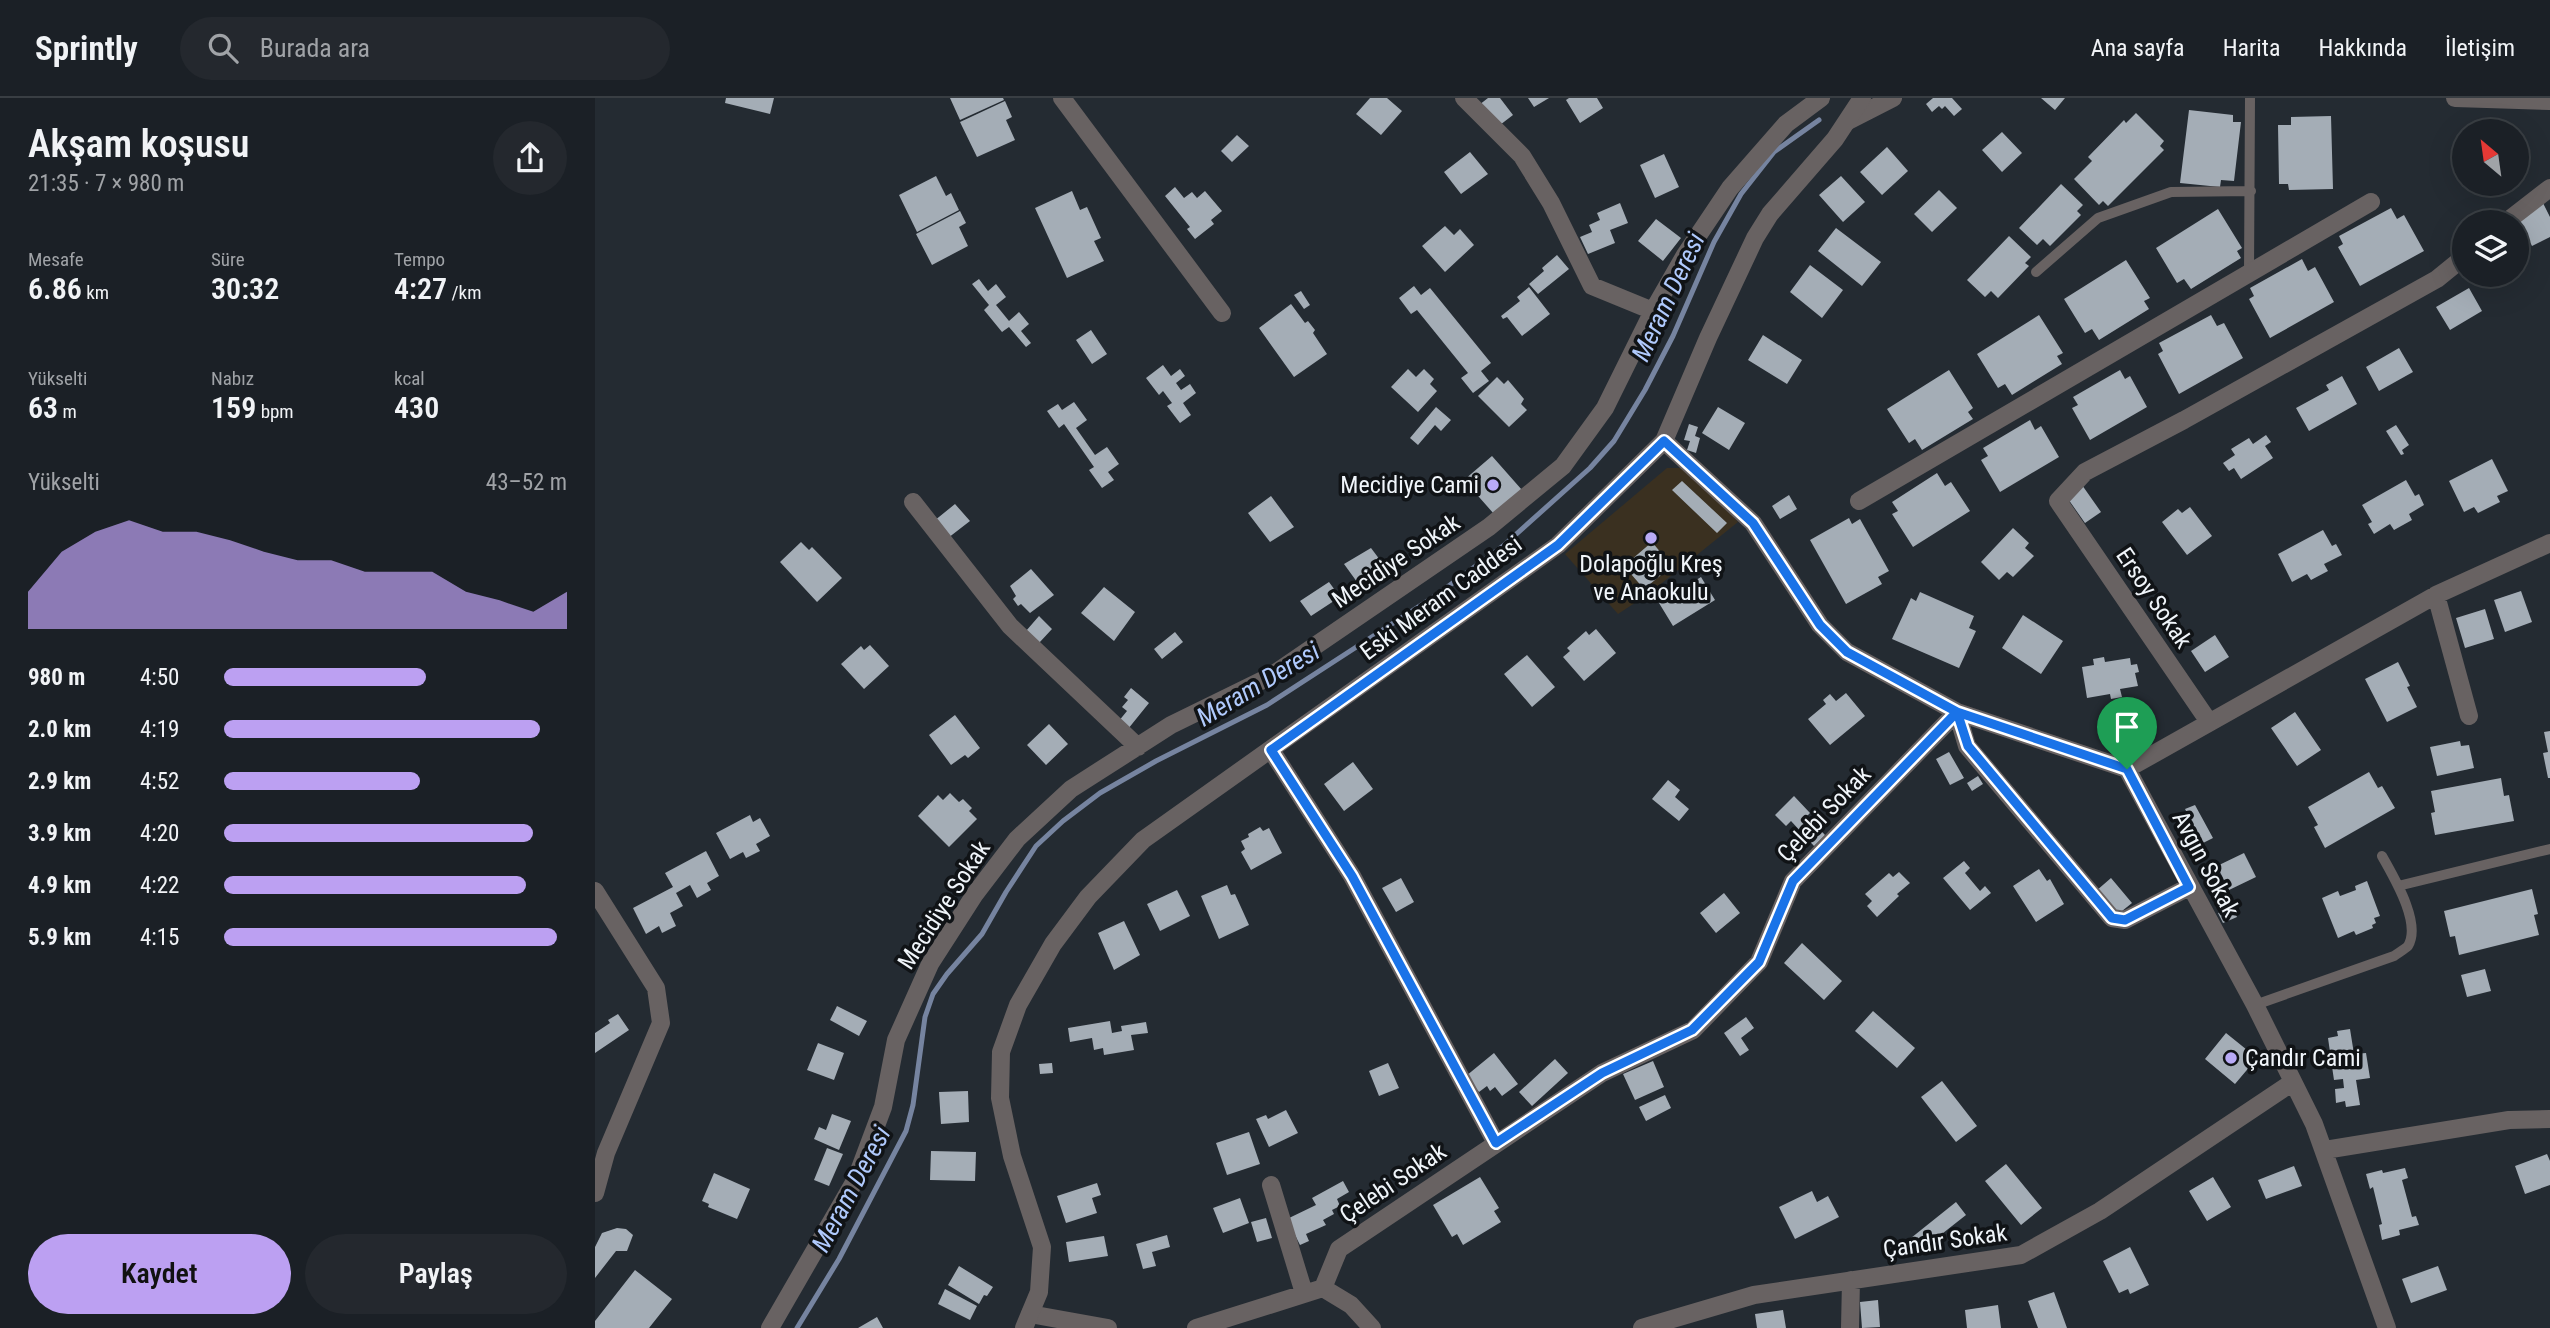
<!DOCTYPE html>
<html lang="tr">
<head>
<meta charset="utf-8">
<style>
	body { margin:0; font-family:"Roboto Condensed",sans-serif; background:#24282e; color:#f1f3f6; height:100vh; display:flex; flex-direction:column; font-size:26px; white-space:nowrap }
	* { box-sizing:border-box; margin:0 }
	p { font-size:23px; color:#a0a3a7 }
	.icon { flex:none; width:38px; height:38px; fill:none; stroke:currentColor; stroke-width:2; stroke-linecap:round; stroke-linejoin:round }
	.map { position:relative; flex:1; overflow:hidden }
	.panel { display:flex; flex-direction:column; background:#1b2026; width:595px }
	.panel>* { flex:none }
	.needle { width:46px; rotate:331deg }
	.tools { position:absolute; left:1857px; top:21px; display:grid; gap:14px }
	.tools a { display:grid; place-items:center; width:77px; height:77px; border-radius:50%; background:#1b2026; box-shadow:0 7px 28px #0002,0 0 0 2px #393e43; font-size:35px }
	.pin { position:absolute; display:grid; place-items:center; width:60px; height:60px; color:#fff; margin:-72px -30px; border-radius:50% 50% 50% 0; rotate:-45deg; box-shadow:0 0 7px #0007 }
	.pin .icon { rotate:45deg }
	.round { display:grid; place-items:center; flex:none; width:74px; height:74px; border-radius:37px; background:#24282e }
	.head { display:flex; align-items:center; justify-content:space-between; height:119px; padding:0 28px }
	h1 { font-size:38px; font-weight:600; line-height:52px }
	.metrics { display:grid; grid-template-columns:repeat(3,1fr); gap:10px; height:119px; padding:7px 28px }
	.metrics div { display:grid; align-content:center }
	.metrics b { font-size:30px; font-weight:600 }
	.metrics small { font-size:19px; font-weight:400 }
	.metrics p { font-size:19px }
	.chart { height:196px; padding:14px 28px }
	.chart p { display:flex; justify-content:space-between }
	.chart svg { width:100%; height:126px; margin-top:7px; fill:#bca0f2; opacity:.7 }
	.cta { display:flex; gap:14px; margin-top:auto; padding:14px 28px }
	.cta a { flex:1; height:80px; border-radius:42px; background:#bca0f2; color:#111; font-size:28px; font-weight:600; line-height:80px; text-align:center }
	.cta a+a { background:#24282e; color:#f1f3f6 }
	ul { padding:0 28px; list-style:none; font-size:23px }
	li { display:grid; grid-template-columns:112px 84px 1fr; align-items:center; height:52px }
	li i { height:18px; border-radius:9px; background:#bca0f2 }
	header { display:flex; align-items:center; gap:42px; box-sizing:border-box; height:98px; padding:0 35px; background:#1b2026; border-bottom:2px solid #393e43 }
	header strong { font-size:33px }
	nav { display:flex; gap:38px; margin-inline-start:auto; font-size:24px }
	.search { width:490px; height:63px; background:#24282e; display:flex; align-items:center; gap:18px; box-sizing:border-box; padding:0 24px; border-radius:38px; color:#a0a3a7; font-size:26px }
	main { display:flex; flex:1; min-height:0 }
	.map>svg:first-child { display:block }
</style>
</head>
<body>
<header>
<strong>Sprintly</strong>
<div class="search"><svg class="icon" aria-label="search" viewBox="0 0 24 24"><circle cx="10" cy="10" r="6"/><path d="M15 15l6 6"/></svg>Burada ara</div>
<nav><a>Ana sayfa</a><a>Harita</a><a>Hakkında</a><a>İletişim</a></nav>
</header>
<main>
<section class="panel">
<div class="head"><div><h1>Akşam koşusu</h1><p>21:35 · 7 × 980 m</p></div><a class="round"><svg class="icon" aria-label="share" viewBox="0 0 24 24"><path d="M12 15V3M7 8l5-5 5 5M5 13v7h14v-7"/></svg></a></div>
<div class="metrics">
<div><p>Mesafe</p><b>6.86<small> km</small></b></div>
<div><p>Süre</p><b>30:32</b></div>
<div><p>Tempo</p><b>4:27<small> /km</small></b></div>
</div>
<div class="metrics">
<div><p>Yükselti</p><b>63<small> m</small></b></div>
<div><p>Nabız</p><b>159<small> bpm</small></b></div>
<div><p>kcal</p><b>430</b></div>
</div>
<div class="chart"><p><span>Yükselti</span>43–52 m</p>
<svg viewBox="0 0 160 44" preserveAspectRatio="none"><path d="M0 44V31L10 17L20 10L30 6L40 10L50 10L60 13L70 17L80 20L90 20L100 24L110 24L120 24L130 31L140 34L150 38L160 31V44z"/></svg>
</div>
<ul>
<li><b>980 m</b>4:50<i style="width:59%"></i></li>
<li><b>2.0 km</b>4:19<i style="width:92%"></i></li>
<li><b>2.9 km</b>4:52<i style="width:57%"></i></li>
<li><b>3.9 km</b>4:20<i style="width:90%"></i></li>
<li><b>4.9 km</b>4:22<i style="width:88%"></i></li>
<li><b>5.9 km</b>4:15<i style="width:97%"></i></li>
</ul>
<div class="cta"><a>Kaydet</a><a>Paylaş</a></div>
</section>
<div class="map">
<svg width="1955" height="1230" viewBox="0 0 1955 1230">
	<rect width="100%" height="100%" fill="#242b32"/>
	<path fill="#3a3020" d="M1072 370H1085L1098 379 1143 424 1052 497 1023 516 970 456Z"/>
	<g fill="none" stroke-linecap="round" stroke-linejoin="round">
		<path stroke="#7684a0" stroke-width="5" d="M202 1230 244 1161 311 1033 318 1007 330 919 338 896 352 876 387 836 411 794 441 748 468 723 505 695 561 663 672 607 840 498 908 448 995 370 1019 343 1050 292 1078 238 1119 144 1146 96 1179 54 1224 22"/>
	</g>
	<path fill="#a4adb6" d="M131 0H179L175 16 130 5Z
		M355 0H408L409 2 365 22Z
		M775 0H792L807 13 786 37 761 16Z
		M893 0H905L918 17 901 30 884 7Z
		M933 0H954L939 9Z
		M974 0H1002L1008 10 985 25 971 2Z
		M1338 0H1357L1367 11 1359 18 1350 8 1347 11 1344 8 1337 14 1331 6Z
		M1446 0H1470L1460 12Z
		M410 3 417 19 411 22 420 42 382 59 365 24Z
		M1594 12 1638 17V24H1646L1639 83 1626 82 1625 89 1585 85Z
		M1541 15 1569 43 1565 48 1569 52 1513 108 1508 103 1504 107 1479 81 1497 63 1493 59 1529 22 1531 25Z
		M1736 18 1738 91 1694 92 1693 86H1684L1683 27H1696V19Z
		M1407 34 1427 55 1407 74 1387 52Z
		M642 37 654 48 637 64 626 53Z
		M1292 49 1313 73 1287 97 1265 74Z
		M875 54 893 76 866 96 849 74Z
		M1069 56 1084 89 1060 100 1045 67Z
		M341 78 351 98 356 95 364 112 322 134 304 97Z
		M1246 78 1270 104 1248 124 1224 97Z
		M1466 86 1488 107 1482 113 1486 117 1455 148 1448 141 1442 147 1424 130Z
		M580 89 589 100 597 94 602 100 610 93 627 113 616 122 619 126 600 141 592 131 595 129 570 98Z
		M1344 92 1362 110 1337 134 1319 116Z
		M477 93 485 112 492 109 506 140 499 143 509 163 472 180 440 110Z
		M1025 105 1033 125 1015 132 1020 145 993 156 985 139 997 134 994 127 1005 122 1002 115Z
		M1948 105 1955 119V139L1937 148 1922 118Z
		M1796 110 1802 121 1809 117 1829 153 1765 188 1743 149 1748 146 1744 138Z
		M1623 111 1647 150 1642 153 1646 160 1596 191 1589 181 1582 185 1561 150Z
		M365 113 371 125 364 129 373 148 337 167 321 136Z
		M1061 121 1086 140 1068 163 1043 143Z
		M850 128 859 137 865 131 879 147 850 174 827 148Z
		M1241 130 1286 164 1267 188 1223 153Z
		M1414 138 1436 159 1430 165 1434 168 1403 200 1396 193 1390 199 1372 182Z
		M962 157 974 171 943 196 934 186 949 173 947 170Z
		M1707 161 1713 173 1720 169 1739 204 1675 240 1654 201 1659 198 1655 190Z
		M1531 162 1555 200 1549 203 1554 211 1504 242 1497 231 1490 235 1469 201Z
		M1215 167 1248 192 1227 220 1195 194Z
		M384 181 393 193 401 186 411 199 401 207 414 223 424 214 434 226 426 233 436 245 431 249 414 229 407 234 389 212 394 207 377 186Z
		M819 188 826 197 835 190 896 265 886 273 894 283 878 295 866 280 873 275 822 212 816 216 804 200Z
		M934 189 955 216 927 238 912 219 908 221 906 218 925 203 922 199Z
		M1874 190 1887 213 1855 232 1841 209Z
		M706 193 715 207 709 211 699 197Z
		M696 206 710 225 713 223 720 232 718 235 732 256 699 279 664 230Z
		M1444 217 1468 255 1462 258 1467 266 1417 297 1410 286 1403 290 1382 256Z
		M1616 217 1622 228 1629 225 1648 260 1584 296 1563 256 1568 253 1564 245Z
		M496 232 512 256 497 266 481 242Z
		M1168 237 1207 262 1192 286 1153 262Z
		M1804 250 1818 274 1784 293 1771 269Z
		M568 267 576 278 585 271 590 278 581 285 586 292 595 286 601 295 588 305 596 317 585 325 572 308 577 305 568 293 564 297 551 280Z
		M813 271 821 279 829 271 839 281 835 286 842 293 823 314 796 289Z
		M1354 272 1378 310 1373 314 1378 321 1327 352 1320 341 1314 345 1292 311Z
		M1525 272 1530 281 1535 278 1552 309 1495 342 1477 310 1483 307 1478 299Z
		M1747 278 1762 306 1714 333 1701 310 1734 292 1731 287Z
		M902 279 909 286 913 282 929 301 926 306 932 312 914 329 883 298Z
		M479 304 492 322 481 330 500 357 512 349 524 366 513 374 519 382 507 390 494 372 499 369 469 326 464 330 452 313 463 306 467 312Z
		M841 309 856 322 846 333 840 327 823 347 815 340Z
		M1123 309 1150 325 1134 352 1107 335Z
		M1435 322 1440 332 1446 328 1464 359 1405 394 1386 362 1393 358 1388 350Z
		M1094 326 1103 329 1100 338 1105 340 1101 355 1092 352 1095 343 1089 342Z
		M1801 327 1814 347 1807 352 1809 356 1806 357 1791 333Z
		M1671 337 1676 344 1670 348 1678 360 1646 381 1639 370 1634 373 1628 365 1640 357 1636 351 1654 340 1658 346Z
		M897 358 927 392 899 416 869 382Z
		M1897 361 1913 393 1902 398 1905 404 1883 415 1879 409 1869 414 1854 383Z
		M1342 375 1350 388 1356 384 1375 413 1318 449 1297 416 1303 413 1297 404Z
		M1811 382 1820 398 1824 396 1829 407 1814 416 1817 422 1799 432 1795 426 1779 436 1773 426 1777 424 1767 407Z
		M1087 383 1132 425 1122 435 1077 392Z
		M1487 387 1506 414 1490 425 1471 398Z
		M1194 397 1202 411 1185 421 1177 408Z
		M676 398 699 429 675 444 653 415Z
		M360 406 375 423 353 440 339 423Z
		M1595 409 1617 438 1592 457 1567 424 1583 411 1587 415Z
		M1254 420 1257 426 1265 421 1294 473 1283 479 1287 486 1251 506 1215 442Z
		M1418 430 1434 445 1430 450 1439 458 1418 479 1412 474 1404 482 1386 464Z
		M1728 432 1737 448 1741 446 1747 457 1729 466 1733 473 1716 482 1712 476 1697 484 1683 456Z
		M206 444 214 452 217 449 247 480 222 504 185 464Z
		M1057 444 1077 468 1049 491 1029 468Z
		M776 450 797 478 770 495 749 466Z
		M436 471 459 497 435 515 426 506 423 508 418 501 421 498 415 488Z
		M1106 479 1120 502 1078 528 1064 505Z
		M734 484 745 499 716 518 705 503Z
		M509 489 540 514 519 543 486 515Z
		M1926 493 1937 524 1910 534 1899 502Z
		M1325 494 1379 518 1374 530 1381 533 1364 570 1297 541 1316 500 1321 503Z
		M1890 511 1899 541 1870 550 1861 520Z
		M1428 517 1468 543 1446 576 1407 550Z
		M444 518 457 531 444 545 431 533Z
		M1001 531 1021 555 989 583 968 559 975 553 972 550 991 533 994 537Z
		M580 534 588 544 567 561 559 551Z
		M1620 537 1634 559 1610 574 1596 553Z
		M275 547 294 568 269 591 246 566 266 548 269 552Z
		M932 557 960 589 937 609 909 576Z
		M1509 559 1510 564 1535 560 1536 567 1542 566 1544 574 1540 575 1543 588 1525 591 1527 599 1516 601 1515 596 1492 600 1487 569 1499 567 1498 561Z
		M1803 564 1815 588 1812 589 1822 609 1792 624 1770 581Z
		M536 590 554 605 533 631 523 624 532 613 527 609 533 602 529 599Z
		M1251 595 1270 618 1235 647 1213 621 1231 606 1228 602 1235 596 1241 603Z
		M1700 614 1726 652 1702 668 1676 630Z
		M360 617 385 650 373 660 370 657 356 667 334 637Z
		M454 626 473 646 451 667 432 647Z
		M1955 633V680H1953L1948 655 1953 654 1949 634Z
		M1865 643 1866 648 1874 647 1879 670 1842 678 1835 649Z
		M1354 654 1369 680 1355 687 1341 661Z
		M758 664 778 691 749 713 729 686Z
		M1774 674 1783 690 1787 688 1800 710 1730 750 1719 729 1723 727 1713 709Z
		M1383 678 1388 686 1377 693 1372 685Z
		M1906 680 1909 698 1914 697 1919 723 1840 737 1836 715 1840 714 1836 693Z
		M1073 682 1085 692 1080 699 1094 711 1084 723 1057 701Z
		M355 695 364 704 368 701 377 710 374 713 382 721 354 749 323 718 343 697 348 702Z
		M1199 698 1215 715 1212 718 1230 737 1219 748 1196 723 1191 728 1180 717Z
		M1600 707 1618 740 1608 745 1590 711Z
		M155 717 158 724 165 720 175 738 161 746 165 753 151 760 148 754 135 761 121 735Z
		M665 729 668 733 674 730 687 755 656 772 646 754 650 751 646 743 654 739 653 736Z
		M111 753 124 778 112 785 116 792 102 800 95 787 81 795 88 808 75 815 81 828 67 835 64 828 51 836 38 810 78 789 70 775Z
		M1649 755 1661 779 1634 792 1622 768Z
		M1369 763 1375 770 1370 775 1385 793 1390 788 1396 795 1375 812 1348 780Z
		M1444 771 1452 783 1455 781 1469 806 1441 824 1418 788Z
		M1304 774 1315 785 1302 796 1304 798 1282 819 1272 808 1277 803 1270 796 1294 775 1298 779Z
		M806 780 819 804 801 814 787 790Z
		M1516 780 1537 805 1522 817 1501 793Z
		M1772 783 1785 818 1779 820 1781 825 1777 827 1778 830 1761 837 1759 833 1743 840 1727 800 1743 793 1745 798 1761 792 1760 788Z
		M632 787 636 797 640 796 654 827 624 841 606 798Z
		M1937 791 1943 816 1939 817 1944 837 1864 857 1860 838 1855 839 1849 813Z
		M582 792 595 818 565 833 552 806Z
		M1129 795 1145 815 1121 835 1105 815Z
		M1638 809 1642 819 1628 825 1623 815Z
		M529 823 545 857 519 872 503 835Z
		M1207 845 1247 883 1229 902 1189 865Z
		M1890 871 1896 893 1872 899 1866 877Z
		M242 908 272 923 264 938 235 922Z
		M1278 913 1320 950 1302 970 1260 933Z
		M23 916 34 932 0 955V935L15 925 13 922Z
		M1151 919 1159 930 1146 940 1154 952 1145 958 1129 935Z
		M515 923 517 935 527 933 526 928 551 924 553 935 536 937 539 952 509 957 508 950 499 952 497 940 475 944 473 930Z
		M1755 931 1759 956 1771 955 1775 980 1761 982 1765 1007 1751 1009 1750 1003 1741 1005 1740 991 1749 990 1748 981 1739 982 1736 962 1745 961 1744 952 1735 954 1733 940 1743 938 1742 933Z
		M1631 935 1662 960 1640 986 1610 961Z
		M223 945 249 955 239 982 212 972Z
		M899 955 923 986 907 998 900 989 895 993 892 988 884 994 871 978Z
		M960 961 973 975 937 1008 924 994Z
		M1058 963 1069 989 1040 1002 1028 976Z
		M457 965 458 975 445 976 444 966Z
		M793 965 804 990 784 998 774 973Z
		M1347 983 1382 1028 1361 1044 1326 999Z
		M373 993 374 1024 346 1026 344 994Z
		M1070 997 1076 1010 1051 1023 1044 1009Z
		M691 1012 703 1035 674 1049 661 1021 671 1017 673 1021Z
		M237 1016 256 1023 244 1052 219 1041 224 1029 231 1032Z
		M654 1034 665 1066 632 1077 621 1045Z
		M232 1050 248 1056 234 1088 219 1082Z
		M336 1053 381 1054 380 1083 335 1082Z
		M1952 1056 1955 1063V1087L1930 1096 1920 1068Z
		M1411 1066 1447 1110 1426 1127 1390 1083Z
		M1699 1068 1707 1088 1671 1101 1663 1082Z
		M1810 1070 1813 1080 1807 1082 1817 1119 1821 1118 1824 1127 1804 1132 1805 1137 1787 1142 1784 1127 1787 1126 1778 1089 1775 1091 1771 1076 1787 1072 1788 1075Z
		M119 1075 155 1091 142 1121 113 1109 114 1106 107 1103Z
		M885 1079 904 1110 899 1113 906 1124 868 1147 862 1136 857 1139 838 1107Z
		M1618 1079 1636 1109 1612 1123 1594 1093Z
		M748 1083 754 1094 742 1101 745 1108 737 1112 739 1116 728 1122 731 1127 711 1136 714 1143 705 1147 692 1121 721 1107 717 1100Z
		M502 1085 506 1097 497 1100 502 1115 471 1125 462 1098Z
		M1217 1093 1222 1104 1233 1098 1244 1119 1200 1141 1184 1109Z
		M645 1100 654 1125 628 1135 618 1110Z
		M1361 1104 1371 1117 1329 1150 1326 1147 1321 1151 1316 1140Z
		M671 1120 677 1140 662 1144 656 1124Z
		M22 1130 31 1131 38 1137 32 1153H21L0 1180V1149L7 1135Z
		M572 1137 575 1149 557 1154 561 1168 548 1171 541 1146Z
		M509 1138 513 1158 474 1164 471 1144Z
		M1535 1149 1554 1187 1535 1196 1533 1191 1524 1195 1508 1163Z
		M364 1168 398 1189 392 1198 389 1197 384 1206 353 1187Z
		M1843 1168 1852 1192 1816 1205 1807 1181Z
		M40 1172 77 1201 54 1230H0V1223Z
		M350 1191 382 1208 375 1222 343 1206Z
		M1459 1194 1472 1230H1443L1433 1203Z
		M1283 1202 1285 1229 1267 1230 1265 1204Z
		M1403 1207 1406 1230H1372L1370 1212Z
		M1188 1212 1191 1230H1162L1160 1216Z
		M282 1219 288 1230H263Z"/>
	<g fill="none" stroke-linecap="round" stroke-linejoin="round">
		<path stroke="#686262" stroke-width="10" d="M1441 174 1503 120 1576 94 1656 93
			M1654 175 1655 0
			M1803 788 1955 751
			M1660 907 1799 858C1803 855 1810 851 1813 848 1827 825 1798 778 1787 758"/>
		<path stroke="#686262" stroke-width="18" d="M467 0 627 215
			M869 0 927 58 956 105 997 188 1058 213
			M1860 0 1955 3
			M1253 23 1298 0
			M1911 124 1955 90
			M1069 343 1158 425 1225 527 1252 554 1362 614 1532 671 1660 907 1719 1026 1792 1230
			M1264 403 1776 104
			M318 404 415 528 543 649
			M1841 497 1874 618
			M1614 624 1463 403 1490 374 1589 322 1842 181 1869 159
			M676 652 757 778 901 1045
			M1532 671 1841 497 1955 445
			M0 793 61 890 66 925 11 1055 0 1095
			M1730 1052 1914 1022 1955 1021
			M676 1087 709 1195
			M728 1190 744 1151 1007 975 1098 932 1164 864 1198 783 1362 614 1372 648 1517 820 1530 822 1594 789
			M435 1216 513 1230
			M175 1230 261 1081 288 1009 301 942 335 866 380 796 422 741 476 691 576 627 676 578 894 429 968 368 1010 310 1058 213 1090 157 1135 90 1191 26 1226 0
			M601 1230 728 1190 756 1207 777 1230
			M1047 1230 1159 1197 1426 1157 1505 1113 1698 984
			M1255 1230 1256 1182"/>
		<path stroke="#686262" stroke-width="18" d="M429 1230 444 1194 447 1149 417 1058 405 1000 406 954 423 907 458 846 493 799 548 742 963 447 1069 343 1113 240 1160 140 1175 116 1240 41 1267 0"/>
	</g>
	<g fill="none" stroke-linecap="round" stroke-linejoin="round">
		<g stroke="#fff" stroke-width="14">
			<path id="route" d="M1532 671 1362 614 1252 554 1225 527 1158 425 1069 343 963 447 676 652 757 778 901 1045 1007 975 1097 932 1164 864 1198 783 1362 614 1373 648 1517 820 1530 822 1594 789 1532 671"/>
		</g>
		<use href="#route" stroke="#1a73e8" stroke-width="9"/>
	</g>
	<g fill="#b9abf7" stroke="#101316" stroke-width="2.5">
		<circle cx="898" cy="387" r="7"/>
		<circle cx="1056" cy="440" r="7"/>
		<circle cx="1636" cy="960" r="7"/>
	</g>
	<g text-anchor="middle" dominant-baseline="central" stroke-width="7" stroke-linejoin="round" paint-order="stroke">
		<g font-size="24" fill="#f0f5fa" stroke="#101316" text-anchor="end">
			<text x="884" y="387">Mecidiye Cami</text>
			<text x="1056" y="466" text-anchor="middle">Dolapoğlu Kreş<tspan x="1056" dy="28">ve Anaokulu</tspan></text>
			<text x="1650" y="960" text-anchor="start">Çandır Cami</text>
		</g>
		<g font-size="24" fill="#f0f5fa" stroke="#101316">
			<text transform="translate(801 463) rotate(-34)">Mecidiye Sokak</text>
			<text transform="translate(846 500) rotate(-36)">Eski Meram Caddesi</text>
			<text transform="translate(1559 500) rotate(56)">Ersoy Sokak</text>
			<text transform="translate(1229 716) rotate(-46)">Çelebi Sokak</text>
			<text transform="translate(1611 766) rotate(62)">Avgın Sokak</text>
			<text transform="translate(349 807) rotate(-57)">Mecidiye Sokak</text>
			<text transform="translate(798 1085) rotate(-34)">Çelebi Sokak</text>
			<text transform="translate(1350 1143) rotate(-8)">Çandır Sokak</text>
		</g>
		<g font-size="26" font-style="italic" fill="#b0cafd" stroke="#101316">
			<text transform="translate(1073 199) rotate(-65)">Meram Deresi</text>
			<text transform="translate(663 586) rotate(-31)">Meram Deresi</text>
			<text transform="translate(256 1091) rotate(-62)">Meram Deresi</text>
		</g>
	</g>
</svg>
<div class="tools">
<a><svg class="needle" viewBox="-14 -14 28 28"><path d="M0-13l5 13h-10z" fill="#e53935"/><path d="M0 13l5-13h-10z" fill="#a0a3a7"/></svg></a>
<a><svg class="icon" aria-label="layers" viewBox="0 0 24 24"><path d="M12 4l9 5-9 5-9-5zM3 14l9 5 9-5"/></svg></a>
</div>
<div class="pin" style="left:1532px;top:671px;background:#1e9e55"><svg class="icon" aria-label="arrive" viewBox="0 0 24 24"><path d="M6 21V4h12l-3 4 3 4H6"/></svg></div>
</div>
</main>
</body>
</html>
